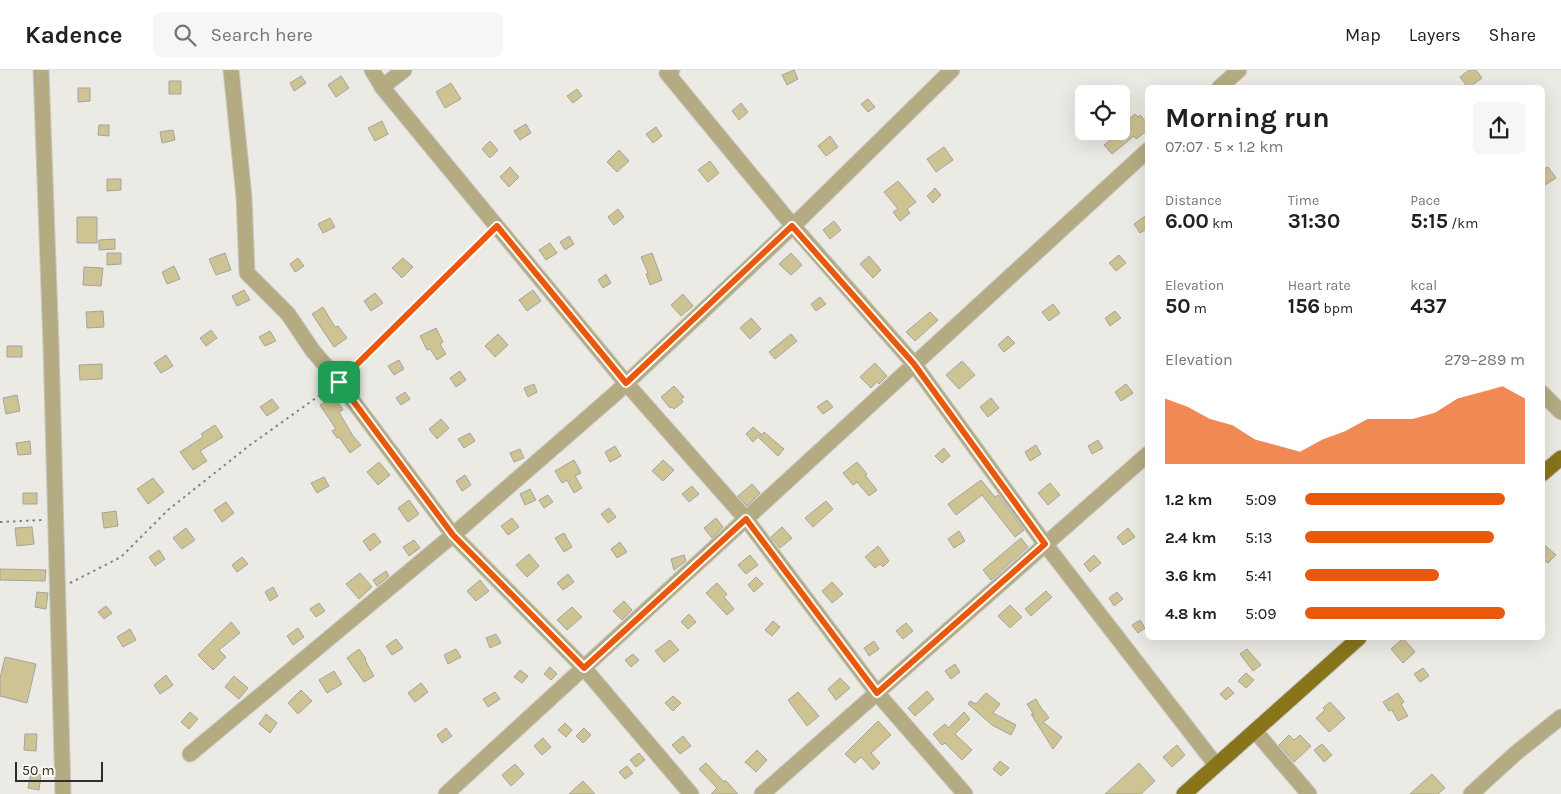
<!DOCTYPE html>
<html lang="en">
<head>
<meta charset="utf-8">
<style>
	body { margin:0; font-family:Karla,sans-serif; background:#f6f6f6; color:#202124; height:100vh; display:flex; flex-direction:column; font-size:19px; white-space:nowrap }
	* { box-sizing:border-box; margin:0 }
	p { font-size:16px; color:#757577 }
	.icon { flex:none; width:28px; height:28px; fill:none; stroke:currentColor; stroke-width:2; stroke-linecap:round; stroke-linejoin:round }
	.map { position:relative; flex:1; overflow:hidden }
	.drawer { position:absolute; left:1145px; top:15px; width:400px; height:555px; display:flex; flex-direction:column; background:#fff; border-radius:8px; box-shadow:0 5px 20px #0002 }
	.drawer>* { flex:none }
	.tools { position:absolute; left:1075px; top:15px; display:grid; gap:10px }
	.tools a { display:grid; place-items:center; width:55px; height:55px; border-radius:8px; background:#fff; box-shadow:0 5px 20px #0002; font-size:25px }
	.scale { position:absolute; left:15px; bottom:12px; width:88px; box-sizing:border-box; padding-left:5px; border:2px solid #2d2d2b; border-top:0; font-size:14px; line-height:18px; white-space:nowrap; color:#2d2d2b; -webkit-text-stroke:4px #f8f7f1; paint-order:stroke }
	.pin { position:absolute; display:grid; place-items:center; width:42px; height:42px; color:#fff; margin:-21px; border-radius:10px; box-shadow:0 2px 8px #0006 }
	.round { display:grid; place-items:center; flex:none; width:52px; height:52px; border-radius:8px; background:#f6f6f6 }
	.headline { display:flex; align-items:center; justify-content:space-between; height:85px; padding:0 20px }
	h1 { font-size:28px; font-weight:700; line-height:38px }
	.figures { display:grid; grid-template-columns:repeat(3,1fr); gap:8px; height:85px; padding:5px 20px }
	.figures div { display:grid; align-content:center }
	.figures b { font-size:21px; font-weight:700 }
	.figures small { font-size:14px; font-weight:400 }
	.figures p { font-size:14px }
	.chart { height:140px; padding:10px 20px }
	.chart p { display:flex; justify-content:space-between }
	.chart svg { width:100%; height:90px; margin-top:5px; fill:#ea580c; opacity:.7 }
	ul { padding:0 20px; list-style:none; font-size:16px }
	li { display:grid; grid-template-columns:80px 60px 1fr; align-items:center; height:38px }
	li i { height:12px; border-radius:6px; background:#ea580c }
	header { display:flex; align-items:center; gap:30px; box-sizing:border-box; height:70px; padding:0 25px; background:#fff; border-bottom:1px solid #e0e0e0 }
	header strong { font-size:24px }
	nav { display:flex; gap:28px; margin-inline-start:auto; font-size:18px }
	.search { width:350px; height:45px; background:#f6f6f6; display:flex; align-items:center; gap:12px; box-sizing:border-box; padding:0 18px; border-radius:8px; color:#757577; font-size:19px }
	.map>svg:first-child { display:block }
</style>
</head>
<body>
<header>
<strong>Kadence</strong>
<div class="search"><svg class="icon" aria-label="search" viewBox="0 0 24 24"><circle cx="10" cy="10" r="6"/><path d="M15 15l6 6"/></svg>Search here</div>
<nav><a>Map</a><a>Layers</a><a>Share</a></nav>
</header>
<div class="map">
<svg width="1561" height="724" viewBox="0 0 1561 724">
	<rect width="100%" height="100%" fill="#ebeae4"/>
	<path fill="#cec392" stroke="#a5a49f" d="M794 0 798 9 787 15 782 5Z
		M1469 0H1476L1482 8 1468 18 1460 7Z
		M301 6 306 13 294 21 290 13Z
		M341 6 349 18 336 27 328 15Z
		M169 11H181V24H169Z
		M451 13 461 29 445 38 436 22Z
		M78 18H90V31L78 32Z
		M577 19 582 26 573 33 567 26Z
		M868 29 875 37 868 42 861 34Z
		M741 33 748 42 739 50 732 41Z
		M1135 44 1138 47 1140 45 1148 54V60L1136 69 1134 66 1112 84 1104 75 1127 56 1124 53Z
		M382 51 388 64 375 71 368 58Z
		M526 54 531 63 520 70 514 61Z
		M99 55H109V66L98 65Z
		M656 57 662 66 653 73 646 64Z
		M173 60 175 70 162 73 160 62Z
		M830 66 838 77 826 86 818 76Z
		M490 71 498 80 490 88 482 79Z
		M944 77 953 90 936 102 927 89Z
		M619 80 629 91 617 102 607 92Z
		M710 91 719 103 708 112 698 100Z
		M510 97 519 107 509 117 500 107Z
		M1548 97 1556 108 1542 117V100Z
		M107 109H121V120L107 121Z
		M898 111 916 132 907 139 910 143 900 151 893 142 898 139 884 122Z
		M935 118 941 125 933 133 927 126Z
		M618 139 624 147 614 155 608 147Z
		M1148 144V158L1140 163 1134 154Z
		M77 147H97V173H77Z
		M330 148 335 157 323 163 318 154Z
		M834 151 841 160 830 169 823 160Z
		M569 166 574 174 565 180 560 172Z
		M115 169V179L99 180V170Z
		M550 173 557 183 546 190 539 180Z
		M107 183H121V194L107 195Z
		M225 183 231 200 216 205 209 189Z
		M652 183 662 210 650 215 646 204 648 203 641 187Z
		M791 183 802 195 791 205 779 194Z
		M1119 185 1126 193 1116 201 1109 193Z
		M869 186 881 200 873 208 860 194Z
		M298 188 304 196 295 202 290 194Z
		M403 188 413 197 402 208 392 198Z
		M174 196 180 209 167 214 162 202Z
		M84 197 103 198 101 216 83 215Z
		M606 204 611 213 603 218 598 210Z
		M244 220 250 230 237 236 232 226Z
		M533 220 541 231 527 241 519 230Z
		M375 223 383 233 371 241 364 231Z
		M683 224 693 236 681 246 671 235Z
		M820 227 826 234 816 241 811 234Z
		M1053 234 1060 243 1049 251 1042 242Z
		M323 237 335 257 338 256 347 268 334 277 312 244Z
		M103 241 104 257 87 258 86 242Z
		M1115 241 1121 248 1110 256 1105 248Z
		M930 242 938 250 915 271 906 262Z
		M751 248 761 259 750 269 740 258Z
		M436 258 443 272 440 274 446 284 437 290 430 279 427 280 420 266Z
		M211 260 217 268 206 276 200 268Z
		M270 261 276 271 265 276 259 267Z
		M498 264 508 275 495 287 485 276Z
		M791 264 797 271 775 289 769 282Z
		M1008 266 1015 273 1004 282 998 275Z
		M7 276H22V287H7Z
		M166 285 173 296 161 303 154 293Z
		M399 290 404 299 394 305 388 296Z
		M962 291 975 305 959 319 946 305Z
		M875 293 887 306 879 314 877 312 871 318 860 307Z
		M102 294V309L80 310 79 295Z
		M460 301 466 310 456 317 450 308Z
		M534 314 537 322 528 327 524 318Z
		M1126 314 1133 323 1121 331 1115 322Z
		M674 316 684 327 681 329 683 332 674 339 672 337 670 338 661 327Z
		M405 322 410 329 401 335 396 328Z
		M17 325 20 341 6 344 3 328Z
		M334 326 343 340 339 342 353 366 361 375 350 383 339 367 337 368 332 361 336 359 320 335Z
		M991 328 999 338 988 347 980 337Z
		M272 329 279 338 267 346 260 337Z
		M827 330 833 337 823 344 817 337Z
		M441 349 449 358 437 369 429 359Z
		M215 355 223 367 200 381 207 391 193 400 180 382 203 367 201 364Z
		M753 357 761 364 753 372 746 364Z
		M764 362 784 379 778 386 759 368Z
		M470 363 475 371 464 378 458 369Z
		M1098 370 1103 378 1092 384 1088 376Z
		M30 371 31 384 18 385 16 373Z
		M1036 375 1041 384 1030 391 1025 382Z
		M615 376 621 386 610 392 605 382Z
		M944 378 950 386 942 393 935 386Z
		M520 379 524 388 514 392 510 383Z
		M574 390 581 403 575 406 582 418 574 423 567 410 562 413 555 401Z
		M663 390 674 400 663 411 652 401Z
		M379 392 390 405 378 415 367 402Z
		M857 392 867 404 865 405 877 420 869 426 857 412 853 415 843 403Z
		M465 405 471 415 462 421 456 411Z
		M324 407 329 416 317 423 311 413Z
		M153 408 164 422 148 434 137 419Z
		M981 410 995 427 998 425 1024 460 1015 467 982 425 956 445 948 434Z
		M1050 413 1060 425 1048 435 1038 423Z
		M752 414 760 423 747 436 738 426Z
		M692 416 699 424 689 432 682 424Z
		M530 419 536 430 525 435 520 424Z
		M23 423H37V434H23Z
		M548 425 553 432 544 438 539 430Z
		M409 430 419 444 408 452 398 438Z
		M826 431 833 439 813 457 805 448Z
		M226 432 234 443 222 452 214 440Z
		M609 438 616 447 608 453 601 444Z
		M116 441 118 456 104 458 102 443Z
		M512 448 519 457 508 465 501 456Z
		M716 448 723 457 712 468 704 458Z
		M32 457 34 474 17 476 15 458Z
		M782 457 792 468 780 478 771 467Z
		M186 458 195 470 182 479 173 468Z
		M1128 458 1135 467 1123 475 1117 467Z
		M959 461 965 471 954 478 948 469Z
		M374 463 381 472 370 481 363 471Z
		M564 463 572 477 564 482 555 468Z
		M1021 468 1028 477 991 510 983 500Z
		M414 470 420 478 409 486 403 477Z
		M620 472 627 482 617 488 611 479Z
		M1542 473 1556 485 1548 493 1542 489Z
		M878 476 889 491 883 497 880 494 875 498 865 487Z
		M159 480 165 489 155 496 149 487Z
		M529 484 539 496 527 507 516 495Z
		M684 485 686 491 674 500 671 489Z
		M750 485 758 495 746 504 738 495Z
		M1094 485 1101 493 1090 502 1084 494Z
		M242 487 248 494 237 502 232 495Z
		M0 499 46 500 45 511 0 510Z
		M386 501 389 506 377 516 373 510Z
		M360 503 372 517 359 529 346 514Z
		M568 504 574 512 563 520 557 513Z
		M756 507 763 514 754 522 748 515Z
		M480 510 489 521 476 531 467 521Z
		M832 512 843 524 832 533 822 521Z
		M717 513 727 524 724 527 734 539 727 545 706 523Z
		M273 517 278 526 270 531 265 522Z
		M1046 521 1052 527 1031 546 1025 539Z
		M37 522 48 523 46 539 35 537Z
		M1117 522 1123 529 1114 536 1109 528Z
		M624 531 632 540 622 550 613 541Z
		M319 533 325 541 316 547 310 539Z
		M1010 535 1022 547 1010 558 998 546Z
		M106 536 112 543 104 549 98 542Z
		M572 537 582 547 567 560 557 550Z
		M689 544 696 552 688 559 681 552Z
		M1140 550 1145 558 1138 563 1132 555Z
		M773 551 780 557 772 566 765 560Z
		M231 552 240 563 219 580 226 587 213 600 198 585Z
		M906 553 913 561 903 569 896 561Z
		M298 558 304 567 293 575 287 566Z
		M130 559 136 570 123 577 117 567Z
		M496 564 501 573 490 578 486 568Z
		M1403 568 1415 582 1403 593 1391 579Z
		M396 569 403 578 392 585 386 576Z
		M670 570 679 580 664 592 655 581Z
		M874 571 879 579 869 586 864 578Z
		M359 579 366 589 365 590 374 606 364 612 347 588Z
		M456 579 461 587 448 594 444 585Z
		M1247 579 1261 595 1253 601 1240 584Z
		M633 584 639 590 631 597 625 590Z
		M5 587 36 594 27 633 0 626V608Z
		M955 594 960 602 951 609 945 601Z
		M550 597 557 604 551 610 544 604Z
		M1423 598 1429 606 1420 612 1414 604Z
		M520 600 528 606 522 613 514 607Z
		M334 601 342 614 327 623 319 610Z
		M1246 603 1254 610 1246 618 1238 611Z
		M166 605 173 615 160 624 154 615Z
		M234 606 248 618 239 629 225 617Z
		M840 608 850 618 836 630 828 619Z
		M421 613 428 622 415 632 408 623Z
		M1228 617 1234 623 1226 630 1220 624Z
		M301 620 312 631 298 644 288 633Z
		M927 621 934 629 915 646 908 638Z
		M495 622 500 629 488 637 483 629Z
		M798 622 819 646 807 656 788 630Z
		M986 623 1000 634 993 643 1016 655 1011 665 992 655 968 634 970 631 976 634Z
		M1398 623 1404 632 1401 634 1408 646 1398 651 1392 640 1389 641 1383 632Z
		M673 626 681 633 673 641 665 633Z
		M1036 629 1043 641H1044L1049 648 1043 652 1062 667 1053 679 1031 644 1034 645 1027 634Z
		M1330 632 1345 648 1329 662 1316 648 1325 640 1323 638Z
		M190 642 198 649 189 659 181 652Z
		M964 642 970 649 955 664 972 680 962 690 945 673 942 675 933 664 945 654 948 658Z
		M266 644 277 653 270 663 259 654Z
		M878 651 891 665 871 683 880 693 873 700 861 687 855 693 845 684Z
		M565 653 572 660 566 667 558 660Z
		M446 658 452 666 442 673 437 665Z
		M584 658 591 665 583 673 576 666Z
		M25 664H37L36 681 24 680Z
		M1289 665 1294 670 1300 665 1311 676 1294 692 1279 675Z
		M683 666 691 676 680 684 672 675Z
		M543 668 551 677 542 685 534 676Z
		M1322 674 1332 685 1324 692 1314 680Z
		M1177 675 1185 685 1172 697 1163 687Z
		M757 680 767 690 756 702 745 692Z
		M639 683 645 690 636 697 630 690Z
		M1000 691 1009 698 1001 706 993 699Z
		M706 693 724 712 725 710 738 724H711L717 718 699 699Z
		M1139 693 1155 711 1141 724H1105Z
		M515 694 524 704 511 716 502 705Z
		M627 696 633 703 625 709 619 702Z
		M31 703 41 705 39 720 28 718Z
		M1432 704 1445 718 1438 724H1410Z
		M583 711 595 724H569Z"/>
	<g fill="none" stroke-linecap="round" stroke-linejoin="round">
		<g stroke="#c9c8c3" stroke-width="17">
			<path id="minor" d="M41 0 51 275 63 724
				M231 0 244 127 247 203 288 244 313 281 332 303 453 465 584 598 691 724
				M372 0 382 17 626 313 746 449 877 623 965 724
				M672 0 667 3 793 156 914 294 1045 474 1216 695
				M382 17 404 0
				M1219 18 1239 0
				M1542 323 1561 342
				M1255 661 1309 724
				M190 684 453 465 616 323 793 156 952 0
				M446 724 1148 80
				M762 724 1148 384
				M1471 724 1516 683 1561 647"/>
		</g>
		<g stroke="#c9c8c3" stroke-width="17">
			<path id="major" d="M1542 404 1561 388
				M1184 724 1359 568"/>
		</g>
		<path stroke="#858480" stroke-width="2" stroke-dasharray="2.5 4" stroke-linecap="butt" d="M348 303 487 166
			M0 452 43 450
			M70 513 121 487 168 440 250 375 327 320"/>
		<use href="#minor" stroke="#b4ab82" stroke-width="15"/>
		<use href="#major" stroke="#88751b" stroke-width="15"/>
	</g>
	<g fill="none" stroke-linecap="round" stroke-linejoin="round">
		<g stroke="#fff" stroke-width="10">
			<path id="route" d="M497 156 626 313 792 156 914 294 1045 474 877 623 746 449 584 598 453 465 339 312Z"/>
		</g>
		<use href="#route" stroke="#ea580c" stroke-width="6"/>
	</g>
</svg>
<div class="tools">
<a><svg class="icon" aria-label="locate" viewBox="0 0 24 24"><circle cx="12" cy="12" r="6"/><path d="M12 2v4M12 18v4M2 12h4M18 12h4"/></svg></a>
</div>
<div class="scale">50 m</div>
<div class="pin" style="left:339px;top:312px;background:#1e9e55"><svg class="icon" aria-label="arrive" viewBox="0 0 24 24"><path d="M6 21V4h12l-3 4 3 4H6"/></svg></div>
<section class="drawer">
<div class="headline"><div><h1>Morning run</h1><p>07:07 · 5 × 1.2 km</p></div><a class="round"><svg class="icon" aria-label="share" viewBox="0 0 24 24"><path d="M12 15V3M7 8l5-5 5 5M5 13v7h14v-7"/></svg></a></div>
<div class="figures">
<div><p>Distance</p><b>6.00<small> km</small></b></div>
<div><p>Time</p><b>31:30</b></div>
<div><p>Pace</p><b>5:15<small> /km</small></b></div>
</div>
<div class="figures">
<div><p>Elevation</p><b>50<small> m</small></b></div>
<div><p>Heart rate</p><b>156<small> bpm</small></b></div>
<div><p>kcal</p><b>437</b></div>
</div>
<div class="chart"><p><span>Elevation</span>279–289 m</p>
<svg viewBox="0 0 160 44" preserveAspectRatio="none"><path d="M0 44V12L10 16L20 22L30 25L40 32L50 35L60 38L70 32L80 28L90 22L100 22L110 22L120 19L130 12L140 9L150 6L160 12V44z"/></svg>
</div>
<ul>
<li><b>1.2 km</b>5:09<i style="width:91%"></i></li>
<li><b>2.4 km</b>5:13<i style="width:86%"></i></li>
<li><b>3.6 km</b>5:41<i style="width:61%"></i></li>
<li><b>4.8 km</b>5:09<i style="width:91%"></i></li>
</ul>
</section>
</div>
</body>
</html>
